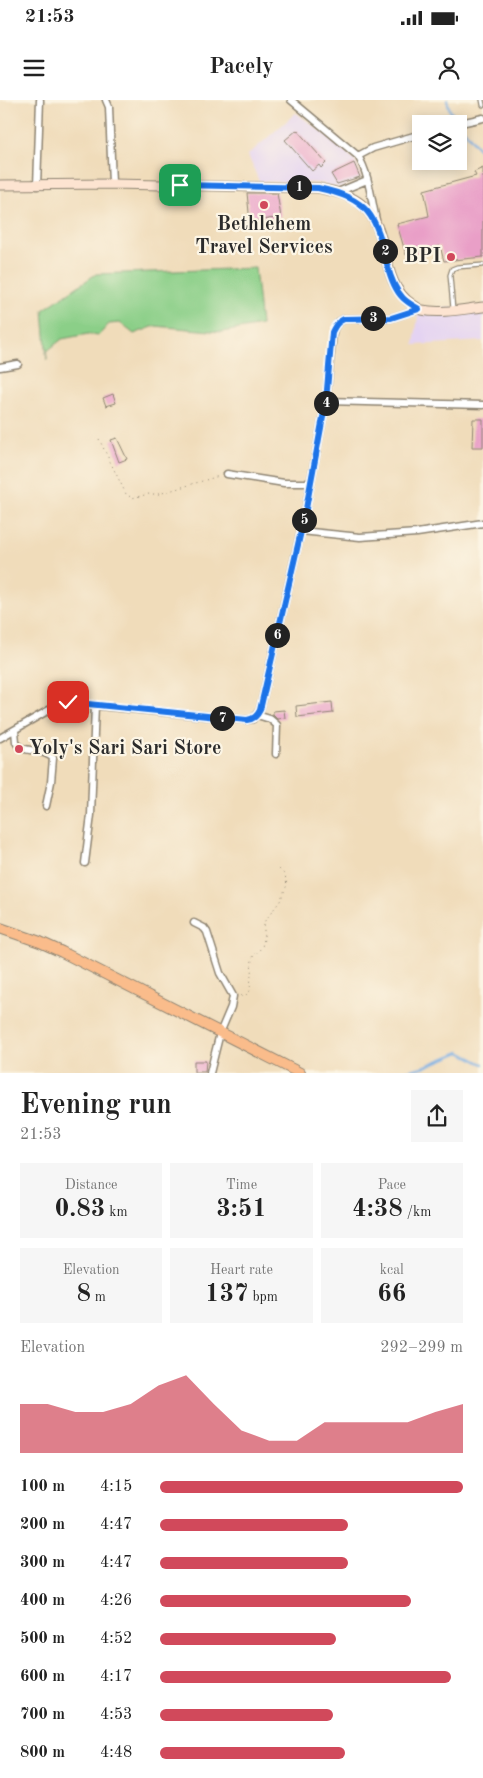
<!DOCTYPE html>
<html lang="en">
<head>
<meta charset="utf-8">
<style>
	body { margin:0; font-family:"Old Standard TT",serif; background:#f6f6f6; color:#222; height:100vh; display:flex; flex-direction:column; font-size:19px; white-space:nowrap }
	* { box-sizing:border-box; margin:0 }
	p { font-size:16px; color:#767676 }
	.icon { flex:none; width:28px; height:28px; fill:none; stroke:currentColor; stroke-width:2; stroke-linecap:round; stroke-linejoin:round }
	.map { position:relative; height:973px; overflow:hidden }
	.sheet { display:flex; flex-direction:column; background:#fff; flex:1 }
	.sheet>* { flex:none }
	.controls { position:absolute; left:412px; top:15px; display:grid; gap:10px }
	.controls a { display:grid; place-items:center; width:55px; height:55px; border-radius:0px; background:#fff; box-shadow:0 2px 12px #0003; font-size:25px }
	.pin { position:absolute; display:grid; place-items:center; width:42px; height:42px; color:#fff; margin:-21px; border-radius:10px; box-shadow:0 2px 8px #0006 }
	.km { position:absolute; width:25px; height:25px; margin:-12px; border-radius:50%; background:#222; color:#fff; font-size:14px; line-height:25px; text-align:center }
	.round { display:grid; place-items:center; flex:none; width:52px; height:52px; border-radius:0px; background:#f6f6f6 }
	.headline { display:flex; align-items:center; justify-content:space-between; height:85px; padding:0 20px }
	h1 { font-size:28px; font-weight:600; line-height:38px }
	.metrics { display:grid; grid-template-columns:repeat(3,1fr); gap:8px; height:85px; padding:5px 20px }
	.metrics div { display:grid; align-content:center; border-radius:0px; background:#f6f6f6; text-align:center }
	.metrics b { font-size:25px; font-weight:600 }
	.metrics small { font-size:14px; font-weight:400 }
	.metrics p { font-size:14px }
	.chart { height:140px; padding:10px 20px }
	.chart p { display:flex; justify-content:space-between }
	.chart svg { width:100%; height:90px; margin-top:5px; fill:#d1495b; opacity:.7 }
	ul { padding:0 20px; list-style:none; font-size:16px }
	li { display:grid; grid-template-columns:80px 60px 1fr; align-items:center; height:38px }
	li i { height:12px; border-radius:6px; background:#d1495b }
	.status { display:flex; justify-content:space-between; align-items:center; height:35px; padding:0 25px; background:#fff; direction:ltr }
	.status svg { height:14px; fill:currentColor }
	header { display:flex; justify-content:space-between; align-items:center; height:65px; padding:0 20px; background:#fff; font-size:22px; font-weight:600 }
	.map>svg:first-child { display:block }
</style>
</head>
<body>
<div class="status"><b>21:53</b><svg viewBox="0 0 49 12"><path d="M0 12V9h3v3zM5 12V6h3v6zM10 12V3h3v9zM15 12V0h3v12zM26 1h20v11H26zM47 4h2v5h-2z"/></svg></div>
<header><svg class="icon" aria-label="menu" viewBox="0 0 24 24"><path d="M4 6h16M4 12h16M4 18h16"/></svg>Pacely<svg class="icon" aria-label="person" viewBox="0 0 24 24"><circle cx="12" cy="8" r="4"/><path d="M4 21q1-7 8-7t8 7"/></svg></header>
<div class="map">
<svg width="483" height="973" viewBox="0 0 483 973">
	<rect width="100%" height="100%" fill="#fcf5e5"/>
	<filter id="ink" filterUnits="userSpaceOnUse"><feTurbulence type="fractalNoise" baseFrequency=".02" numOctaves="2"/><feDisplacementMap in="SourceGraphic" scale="10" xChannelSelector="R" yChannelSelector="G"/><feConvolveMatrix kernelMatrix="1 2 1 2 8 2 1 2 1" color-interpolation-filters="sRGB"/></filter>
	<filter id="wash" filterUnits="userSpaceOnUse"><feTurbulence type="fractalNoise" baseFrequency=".0096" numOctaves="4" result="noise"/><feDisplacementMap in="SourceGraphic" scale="20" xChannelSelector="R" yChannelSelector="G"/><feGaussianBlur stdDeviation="1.12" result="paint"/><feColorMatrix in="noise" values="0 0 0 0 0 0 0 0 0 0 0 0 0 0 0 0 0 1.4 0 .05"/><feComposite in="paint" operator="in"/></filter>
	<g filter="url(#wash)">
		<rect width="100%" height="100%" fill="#f0dcba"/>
		<path fill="#e4d3f2" d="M296 13 337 43 355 61 361 78 340 88 321 83 259 81 248 55Z
			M483 207V241L414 245 419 209Z"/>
		<path fill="#8bcf88" stroke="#5b7d5a" d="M255 168 261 225 222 232 155 226 134 234 120 223 109 224 99 235 88 234 62 239 46 252 47 260 43 210 96 174Z"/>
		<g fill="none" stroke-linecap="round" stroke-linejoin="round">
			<path stroke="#73abe2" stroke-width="2.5" d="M447 0 450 11 457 19
				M462 27 479 49
				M399 973 426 966 460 952 483 964"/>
		</g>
		<g id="blocks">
			<path fill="#e99fc7" d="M297 30 326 63 321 68 319 65 312 71 285 40Z
				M354 63 360 77 337 84 331 74Z
				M483 68V157L444 161 440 146 406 155 397 124 429 116 424 90 476 76 474 72Z
				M247 93H277L281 117 250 122Z
				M113 294 116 303 106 306 103 298Z
				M473 319H483V347H472Z
				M117 338 127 359 119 362 111 340Z
				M332 602 333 613 297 617 296 606Z
				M284 610 285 618 277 619 273 615V611Z
				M194 961H206L205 972H194Z"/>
		</g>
	</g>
	<g filter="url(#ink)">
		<use href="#blocks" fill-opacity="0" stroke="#8e8472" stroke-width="1"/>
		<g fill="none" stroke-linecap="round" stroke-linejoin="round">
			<g stroke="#8e8472" stroke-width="5.5">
				<path id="lane" d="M482 0 483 5
					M453 209 450 175 452 169 457 167 483 165"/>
			</g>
			<g stroke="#8e8472" stroke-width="9">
				<path id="street" d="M106 0 109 7 112 84
					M291 0 358 56C369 74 371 98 376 120
					M456 24 483 18
					M358 56 373 48 421 34
					M37 86 40 0
					M338 92 367 80
					M0 267 18 264
					M326 301 483 305
					M227 374 284 383H310
					M301 431 360 437 417 433 483 423
					M257 615 270 619 277 625 276 654
					M15 630 16 642 19 647C29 652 44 649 53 658L51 682 46 706
					M0 638 56 606 68 603 247 620 253 619 260 610 305 413 326 301 333 232C335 226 337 222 344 219L391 218 419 209
					M85 763 91 715 95 605
					M194 823 204 828 207 832 220 873 233 896 231 907 220 933 210 973"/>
			</g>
			<g stroke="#8e8472" stroke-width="11">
				<path id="secondary" d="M0 85 112 84 318 88C332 91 349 94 361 104 393 130 377 181 412 204 415 206 418 209 422 210 441 214 464 209 483 207"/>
			</g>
			<g stroke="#8e8472" stroke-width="12">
				<path id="primary" d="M0 828 40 842 62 852 300 973"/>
			</g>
			<path stroke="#8e8472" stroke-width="1" stroke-dasharray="1 4" stroke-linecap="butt" d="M99 339 126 394 132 398 149 394H159L219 376
				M241 896 246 895 250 891 252 858 262 847 264 839V822L280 801 287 785 285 775 279 769"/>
			<use href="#lane" stroke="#fff" stroke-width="3"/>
			<use href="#street" stroke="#fff" stroke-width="6"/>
			<use href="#secondary" stroke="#fde4d1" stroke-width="9"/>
			<use href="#primary" stroke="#fabc8b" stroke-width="10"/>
		</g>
	</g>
	<g fill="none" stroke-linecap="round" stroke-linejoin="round" filter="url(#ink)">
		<g stroke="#fff" stroke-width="10">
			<path id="route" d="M68 602 247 620C254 619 257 616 260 610L305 414 326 301 332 232C335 226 337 222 344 219L391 218 419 209C414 206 408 203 403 198 394 189 390 176 387 164 376 115 369 99 318 88L180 85"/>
		</g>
		<use href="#route" stroke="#1a73e8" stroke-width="6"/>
	</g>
	<g fill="#d1495b" stroke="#fcf5e5" stroke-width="2">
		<circle cx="264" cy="105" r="5"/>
		<circle cx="451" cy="157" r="5"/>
		<circle cx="19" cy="649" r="5"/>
	</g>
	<g text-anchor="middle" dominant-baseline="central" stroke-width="4.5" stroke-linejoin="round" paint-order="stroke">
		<g font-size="20" font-weight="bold" fill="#2b2b2b" stroke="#fcf5e5">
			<text x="264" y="125">Bethlehem<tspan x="264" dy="23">Travel Services</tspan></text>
			<text x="441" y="157" text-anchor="end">BPI</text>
			<text x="29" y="649" text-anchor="start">Yoly's Sari Sari Store</text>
		</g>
	</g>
</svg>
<div class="controls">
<a><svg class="icon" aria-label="layers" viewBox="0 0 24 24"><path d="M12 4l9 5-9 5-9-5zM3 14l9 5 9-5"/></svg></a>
</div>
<div class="pin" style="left:180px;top:85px;background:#1e9e55"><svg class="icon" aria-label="arrive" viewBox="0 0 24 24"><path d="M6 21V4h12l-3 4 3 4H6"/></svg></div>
<div class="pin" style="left:68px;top:602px;background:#d93025"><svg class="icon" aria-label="check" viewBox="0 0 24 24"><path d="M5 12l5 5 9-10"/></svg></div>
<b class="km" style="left:299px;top:87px">1</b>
<b class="km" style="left:385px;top:151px">2</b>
<b class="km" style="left:373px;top:218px">3</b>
<b class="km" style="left:326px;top:303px">4</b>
<b class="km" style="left:304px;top:420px">5</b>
<b class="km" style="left:277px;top:535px">6</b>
<b class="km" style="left:222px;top:618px">7</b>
</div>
<section class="sheet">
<div class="headline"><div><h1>Evening run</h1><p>21:53</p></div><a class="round"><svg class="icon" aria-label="share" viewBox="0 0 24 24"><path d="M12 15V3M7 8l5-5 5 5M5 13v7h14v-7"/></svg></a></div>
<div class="metrics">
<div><p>Distance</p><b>0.83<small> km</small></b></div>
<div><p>Time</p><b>3:51</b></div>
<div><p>Pace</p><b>4:38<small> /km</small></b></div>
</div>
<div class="metrics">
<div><p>Elevation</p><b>8<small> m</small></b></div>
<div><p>Heart rate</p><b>137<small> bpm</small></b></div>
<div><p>kcal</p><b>66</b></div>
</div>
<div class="chart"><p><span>Elevation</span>292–299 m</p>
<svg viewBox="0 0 160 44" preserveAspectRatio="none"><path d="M0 44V20L10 20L20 24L30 24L40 20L50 11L60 6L70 20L80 33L90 38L100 38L110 29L120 29L130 29L140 29L150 24L160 20V44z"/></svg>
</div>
<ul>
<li><b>100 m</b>4:15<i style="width:100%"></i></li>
<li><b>200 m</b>4:47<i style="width:62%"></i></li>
<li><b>300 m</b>4:47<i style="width:62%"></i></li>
<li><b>400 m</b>4:26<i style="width:83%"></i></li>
<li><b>500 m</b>4:52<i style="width:58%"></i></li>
<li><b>600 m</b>4:17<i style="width:96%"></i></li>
<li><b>700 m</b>4:53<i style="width:57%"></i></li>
<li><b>800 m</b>4:48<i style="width:61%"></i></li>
</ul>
</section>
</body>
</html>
